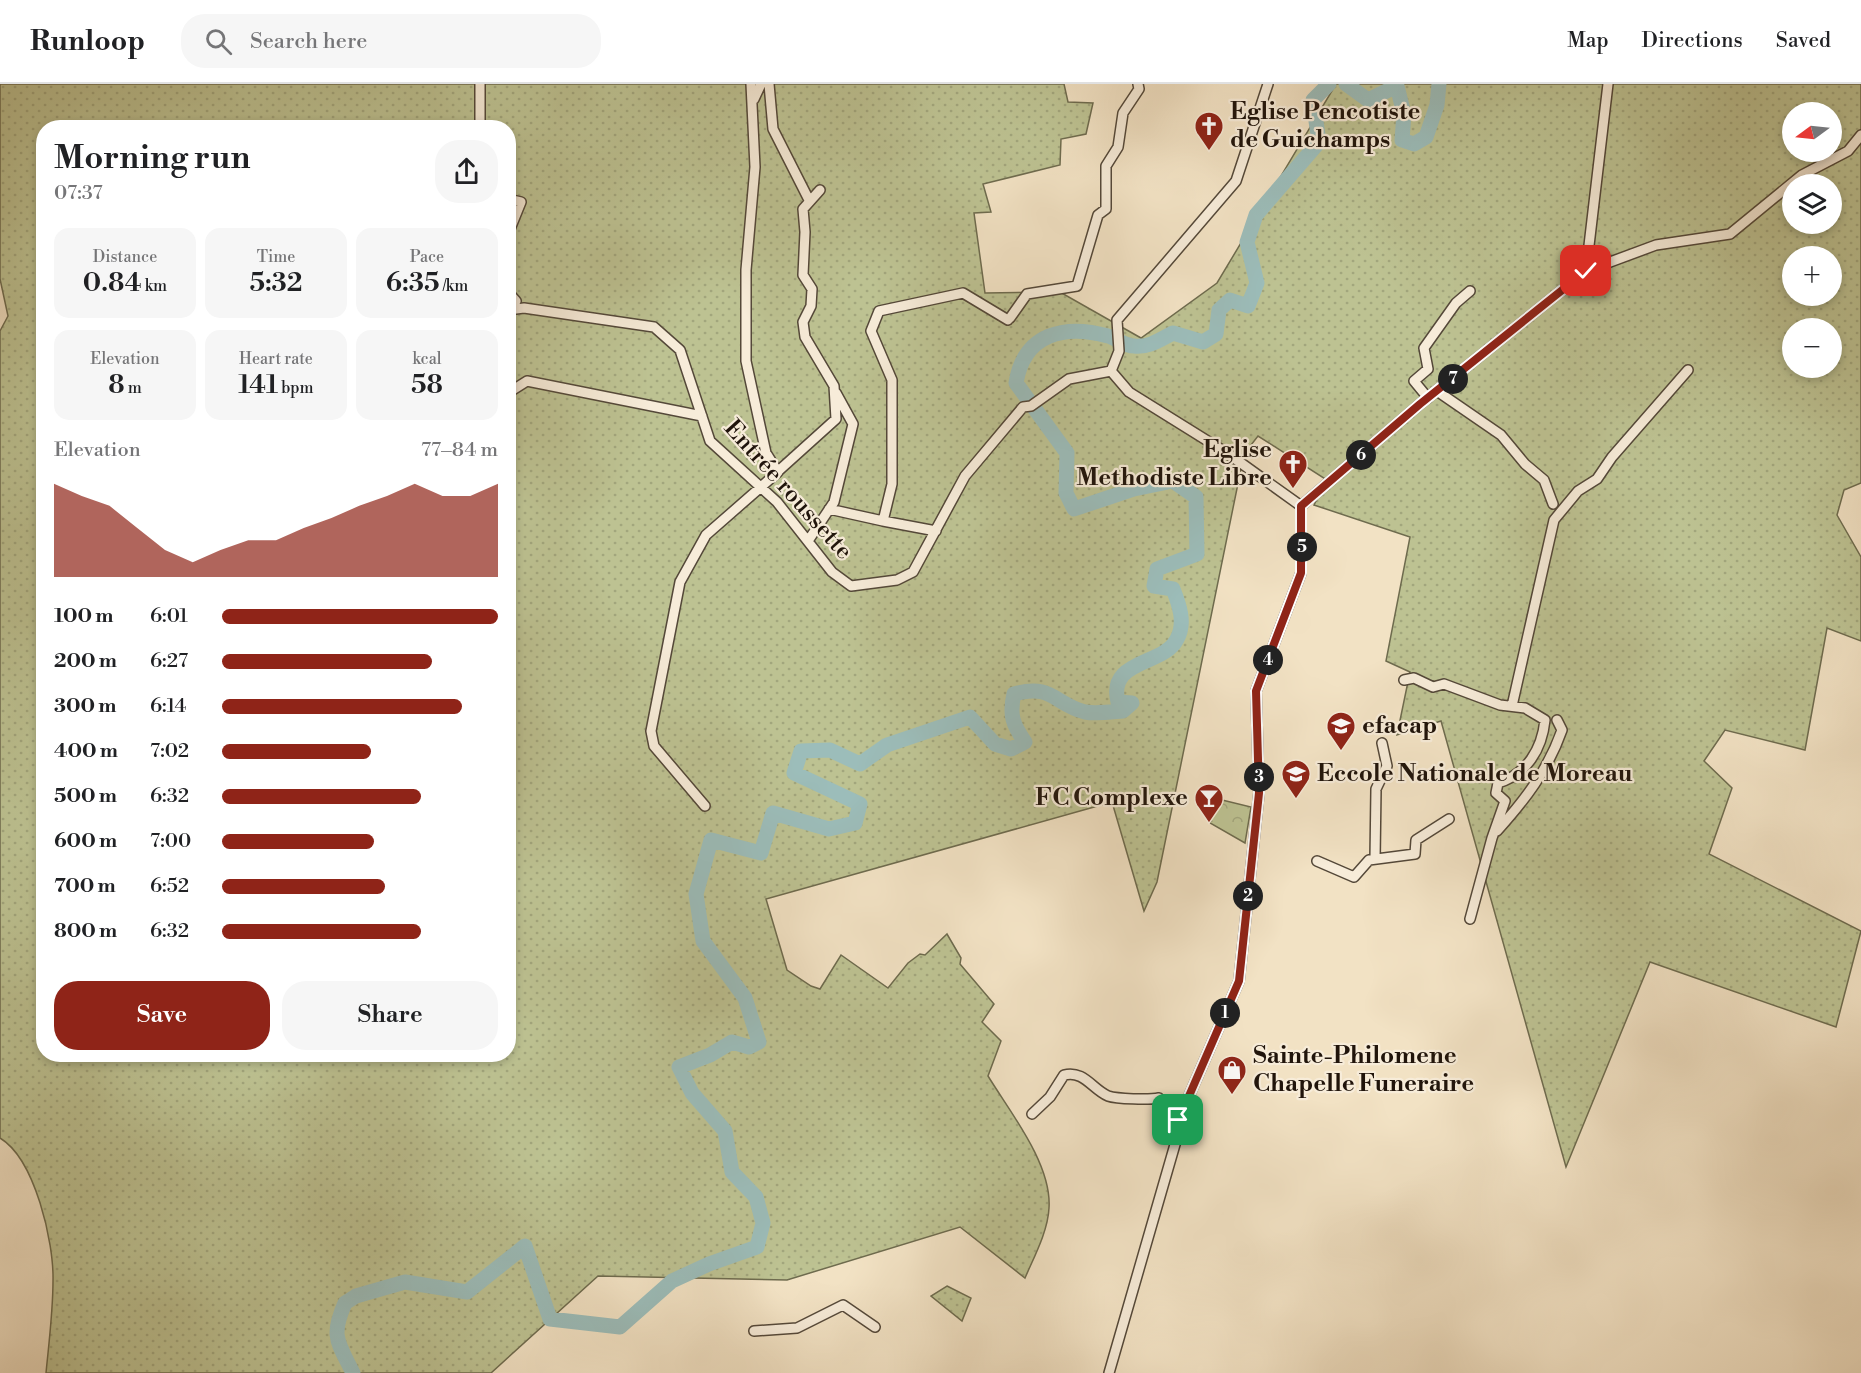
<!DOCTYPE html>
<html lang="en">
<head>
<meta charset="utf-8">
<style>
	body { margin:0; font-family:"Libre Bodoni",serif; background:#f6f6f6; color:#202124; height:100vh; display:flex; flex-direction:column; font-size:22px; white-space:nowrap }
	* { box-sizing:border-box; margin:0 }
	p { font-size:20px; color:#757577 }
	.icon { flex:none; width:33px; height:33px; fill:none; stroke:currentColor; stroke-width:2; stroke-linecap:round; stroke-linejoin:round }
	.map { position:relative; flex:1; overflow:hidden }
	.details { position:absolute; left:36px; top:36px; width:480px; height:942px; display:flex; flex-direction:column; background:#fff; border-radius:24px; box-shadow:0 3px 9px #0003 }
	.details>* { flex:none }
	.needle { width:39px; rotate:255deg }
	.buttons { position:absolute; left:1782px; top:18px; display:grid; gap:12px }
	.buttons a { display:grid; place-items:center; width:60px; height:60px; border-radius:50%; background:#fff; box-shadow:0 3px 9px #0003; font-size:30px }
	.pin { position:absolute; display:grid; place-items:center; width:51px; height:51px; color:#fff; margin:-26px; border-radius:12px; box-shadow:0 3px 9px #0006 }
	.km { position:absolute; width:30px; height:30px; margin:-15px; border-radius:50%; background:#222; color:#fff; font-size:16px; line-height:30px; text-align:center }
	.round { display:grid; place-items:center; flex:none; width:63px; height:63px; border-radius:24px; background:#f6f6f6 }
	.head { display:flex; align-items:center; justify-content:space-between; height:102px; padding:0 18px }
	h1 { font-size:33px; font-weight:600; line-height:45px }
	.figures { display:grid; grid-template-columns:repeat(3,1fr); gap:9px; height:102px; padding:6px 18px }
	.figures div { display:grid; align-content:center; border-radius:15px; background:#f6f6f6; text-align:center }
	.figures b { font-size:26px; font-weight:600 }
	.figures small { font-size:16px; font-weight:400 }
	.figures p { font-size:16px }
	.chart { height:168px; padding:12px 18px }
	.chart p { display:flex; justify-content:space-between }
	.chart svg { width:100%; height:108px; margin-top:6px; fill:#8f2418; opacity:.7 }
	.action { display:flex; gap:12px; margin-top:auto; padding:12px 18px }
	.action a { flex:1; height:69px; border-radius:24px; background:#8f2418; color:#fff; font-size:24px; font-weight:600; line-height:69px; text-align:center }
	.action a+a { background:#f6f6f6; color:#202124 }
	ul { padding:0 18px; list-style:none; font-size:20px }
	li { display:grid; grid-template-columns:96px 72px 1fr; align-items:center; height:45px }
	li i { height:15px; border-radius:8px; background:#8f2418 }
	header { display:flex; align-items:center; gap:36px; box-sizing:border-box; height:84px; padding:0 30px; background:#fff; border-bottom:2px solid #e0e0e0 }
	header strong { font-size:28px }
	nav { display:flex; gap:33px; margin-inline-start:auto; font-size:21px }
	.search { width:420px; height:54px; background:#f6f6f6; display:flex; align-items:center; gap:15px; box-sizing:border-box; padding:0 21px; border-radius:24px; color:#757577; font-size:22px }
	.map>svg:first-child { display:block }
</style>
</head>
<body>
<header>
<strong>Runloop</strong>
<div class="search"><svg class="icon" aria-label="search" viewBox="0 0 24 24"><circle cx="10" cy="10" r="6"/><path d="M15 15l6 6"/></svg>Search here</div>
<nav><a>Map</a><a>Directions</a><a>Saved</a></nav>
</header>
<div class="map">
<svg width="1861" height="1289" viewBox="0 0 1861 1289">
	<defs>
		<pattern id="grass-dots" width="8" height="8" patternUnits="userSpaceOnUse" patternTransform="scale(1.5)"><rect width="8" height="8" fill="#bdc292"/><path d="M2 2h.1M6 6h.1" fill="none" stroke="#a2a67d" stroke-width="1.8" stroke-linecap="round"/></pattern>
		<pattern id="forest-crowns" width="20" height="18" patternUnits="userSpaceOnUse" patternTransform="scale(1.5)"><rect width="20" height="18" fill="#bdc292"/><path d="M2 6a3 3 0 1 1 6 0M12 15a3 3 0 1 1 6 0" fill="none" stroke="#a2a67d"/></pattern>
	</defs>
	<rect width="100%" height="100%" fill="#f2e2c4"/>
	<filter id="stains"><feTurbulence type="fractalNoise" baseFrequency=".00333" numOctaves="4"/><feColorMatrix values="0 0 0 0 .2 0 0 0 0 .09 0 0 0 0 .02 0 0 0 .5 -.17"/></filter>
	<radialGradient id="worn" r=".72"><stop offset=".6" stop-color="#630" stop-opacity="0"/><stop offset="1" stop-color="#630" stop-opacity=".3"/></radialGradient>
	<path fill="url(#grass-dots)" stroke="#6e6b4e" stroke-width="1.5" fill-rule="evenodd" d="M0 0H479V43L44 44V970H508V44L483 43 482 0H1064L1068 18 1093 19 1086 50 1061 55 1060 81 983 100 991 128 974 129 985 209 1060 208 1141 254 1217 199 1336 0H1861V399L1844 406 1837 431 1861 473V557L1827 544 1805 666 1725 646 1704 677 1732 704 1709 770 1861 847 1836 943 1650 878 1566 1083 1441 637 1397 651 1410 588 1386 577 1410 453 1314 421 1327 396 1258 352 1244 370 1157 798 1144 827 1112 718 766 815 787 886 811 902 820 905 841 871 888 904 908 879 920 870 925 871 947 850 961 874 960 880 994 920 982 938 1001 957 988 992C1010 1028 1052 1080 1049 1124 1048 1147 1034 1173 1025 1194L960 1143 787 1196 598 1192 491 1289H46C49 1258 53 1227 53 1197 54 1158 35 1075 0 1054V247L8 232 0 195ZM1792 28H1832V68H1792ZM1792 100H1832V140H1792ZM1792 172H1832V212H1792ZM1792 244H1832V284H1792Z
		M947 1202 971 1214 962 1237 931 1212Z"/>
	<path fill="url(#forest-crowns)" stroke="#6e6b4e" stroke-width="1.5" d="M1218 715 1251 723 1245 759 1210 739Z"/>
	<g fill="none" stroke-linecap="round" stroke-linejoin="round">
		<path stroke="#9cbdba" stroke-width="15" d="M1346 0 1368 16 1397 2 1404 30 1402 56 1414 60 1426 53 1437 21 1439 0
			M353 1289C338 1258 330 1253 345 1219L356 1212 405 1198 467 1208 525 1162 550 1235 620 1243 672 1197 709 1180 757 1163 763 1139 756 1113 732 1088 725 1047 692 1009 679 983 710 971 732 958 749 963 759 958 745 914 703 857 696 810 711 756 761 769 773 729 829 745 855 739 860 720 794 689 801 667 830 666 860 680 887 661 970 633 995 660 1011 665 1025 658C1013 641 1009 631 1014 610 1052 599 1054 620 1085 628 1096 630 1111 628 1123 627L1132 619 1118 618C1107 575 1164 582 1177 555 1186 539 1179 520 1173 505L1154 502 1157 485 1197 470 1196 413 1173 397 1134 405 1074 425 1066 409 1067 369 1016 299C1024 249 1065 240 1108 252 1117 255 1125 262 1134 262 1149 264 1161 255 1173 249L1203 258 1216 250 1219 226 1230 216 1248 222 1257 199 1247 158 1256 131 1319 58 1313 16 1329 0"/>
		<g stroke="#544839" stroke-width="12">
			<path id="minor" d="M769 0 773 45 809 116
				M754 15 761 0
				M480 44V0
				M508 115 521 118 508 150
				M1586 187 1608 0
				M508 208 516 217 511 225
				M508 226 524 224 654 243 680 266 710 357 777 418 832 488 851 502 897 496 913 488 965 392 1023 323 1031 322 1069 295 1111 287
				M1010 234 1027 210 1077 202 1098 131 1106 125V82L1118 63 1123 29 1139 5 1138 0
				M1437 307 1501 351 1525 380 1544 396 1553 420
				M508 309 527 297 702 332
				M1428 314 1414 297 1428 285 1424 264 1456 219 1470 207
				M775 390 836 335 834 302 805 253 803 238 811 222 812 205 803 191 805 148 803 125 820 106
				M1301 422 1420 320 1586 187 1656 161 1730 150 1802 91 1848 67 1861 51
				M829 425 883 437 892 400V296L871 247 879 227 963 209 1008 236
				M883 437 936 447
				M808 457 834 418 853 340 836 309
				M1404 596 1414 594 1433 603 1444 600 1500 621 1525 624 1545 636C1542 665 1527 690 1498 699L1496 709 1505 717 1492 754 1470 835
				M1512 622 1554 436 1578 407 1597 395 1612 373 1688 286
				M705 722 654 662 651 647 680 498 706 451 778 388 766 369 746 277V186L755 83 751 0
				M1497 747C1525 716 1548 686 1562 646L1557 636
				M1375 775 1376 705 1387 682 1382 659
				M1317 777 1354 793 1369 776 1415 770 1416 756 1449 735
				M1032 1030 1050 1013 1064 991C1084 986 1092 1005 1108 1012 1117 1015 1149 1016 1159 1014L1174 1035H1183
				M754 1247 797 1244 843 1221 875 1243
				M1109 1289 1189 1012 1239 897 1259 709 1256 607 1301 489V422L1227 369 1129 308 1111 287 1119 267 1117 236 1236 97 1268 0"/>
		</g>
		<use href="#minor" stroke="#f7ecd9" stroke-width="9"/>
	</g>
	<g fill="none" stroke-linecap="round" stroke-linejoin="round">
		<g stroke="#fff" stroke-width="12">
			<path id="route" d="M1178 1036 1183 1035 1189 1012 1239 897 1259 709 1256 607 1301 489V422L1420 320 1586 187"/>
		</g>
		<use href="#route" stroke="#8f2418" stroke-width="8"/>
	</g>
	<defs>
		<g id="church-pin" transform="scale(1.5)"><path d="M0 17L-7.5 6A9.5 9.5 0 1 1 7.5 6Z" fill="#8f2418" stroke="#f7ecd9"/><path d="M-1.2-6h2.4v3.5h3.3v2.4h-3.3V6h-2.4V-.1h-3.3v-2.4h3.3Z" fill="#fff"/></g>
		<g id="school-pin" transform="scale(1.5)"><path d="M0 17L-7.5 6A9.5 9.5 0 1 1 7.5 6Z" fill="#8f2418" stroke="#f7ecd9"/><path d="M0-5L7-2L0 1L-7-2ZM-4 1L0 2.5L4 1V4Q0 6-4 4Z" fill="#fff"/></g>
		<g id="bar-pin" transform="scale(1.5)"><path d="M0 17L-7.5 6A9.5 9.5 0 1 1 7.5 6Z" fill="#8f2418" stroke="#f7ecd9"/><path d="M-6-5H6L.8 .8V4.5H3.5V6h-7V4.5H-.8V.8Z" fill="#fff"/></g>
		<g id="shop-pin" transform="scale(1.5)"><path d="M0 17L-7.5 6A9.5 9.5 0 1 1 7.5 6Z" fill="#8f2418" stroke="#f7ecd9"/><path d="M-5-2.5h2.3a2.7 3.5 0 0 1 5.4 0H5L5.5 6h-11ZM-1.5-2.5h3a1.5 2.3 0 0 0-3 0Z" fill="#fff"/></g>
	</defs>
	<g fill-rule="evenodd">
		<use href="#church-pin" x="1209" y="42"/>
		<use href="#church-pin" x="1293" y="380"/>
		<use href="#school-pin" x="1341" y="642"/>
		<use href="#school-pin" x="1296" y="690"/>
		<use href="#bar-pin" x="1209" y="714"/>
		<use href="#shop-pin" x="1232" y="986"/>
	</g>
	<g text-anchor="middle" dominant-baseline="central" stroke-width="4.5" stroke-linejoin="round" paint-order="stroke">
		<g font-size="24" font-weight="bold" fill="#20140b" stroke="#f7ecd9" text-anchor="start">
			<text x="1230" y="28">Eglise Pencotiste<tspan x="1230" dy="28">de Guichamps</tspan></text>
			<text x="1272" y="366" text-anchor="end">Eglise<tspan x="1272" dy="28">Methodiste Libre</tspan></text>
			<text x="1362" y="642">efacap</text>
			<text x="1317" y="690">Eccole Nationale de Moreau</text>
			<text x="1188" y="714" text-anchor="end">FC Complexe</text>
			<text x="1253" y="972">Sainte-Philomene<tspan x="1253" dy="28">Chapelle Funeraire</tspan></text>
		</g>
		<g font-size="24" fill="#20140b" stroke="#f7ecd9">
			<text transform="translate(788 406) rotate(48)">Entrée roussette</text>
		</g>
	</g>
	<rect width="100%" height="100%" filter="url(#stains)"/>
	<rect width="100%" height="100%" fill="url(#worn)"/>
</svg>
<div class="buttons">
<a><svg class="needle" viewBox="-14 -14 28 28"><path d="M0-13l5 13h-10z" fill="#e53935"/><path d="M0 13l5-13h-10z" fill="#757577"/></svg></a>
<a><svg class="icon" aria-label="layers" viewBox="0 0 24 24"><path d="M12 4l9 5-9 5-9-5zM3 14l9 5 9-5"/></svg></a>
<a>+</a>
<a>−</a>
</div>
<div class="pin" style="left:1178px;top:1036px;background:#1e9e55"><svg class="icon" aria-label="arrive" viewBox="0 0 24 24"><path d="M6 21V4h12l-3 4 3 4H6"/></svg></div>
<div class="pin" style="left:1586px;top:187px;background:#d93025"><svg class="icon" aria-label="check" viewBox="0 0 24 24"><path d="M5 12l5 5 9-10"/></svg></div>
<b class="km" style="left:1225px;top:929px">1</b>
<b class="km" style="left:1248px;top:812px">2</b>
<b class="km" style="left:1259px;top:693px">3</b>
<b class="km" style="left:1268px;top:576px">4</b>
<b class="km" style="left:1302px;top:463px">5</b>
<b class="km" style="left:1361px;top:371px">6</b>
<b class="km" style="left:1453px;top:295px">7</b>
<section class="details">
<div class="head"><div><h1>Morning run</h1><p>07:37</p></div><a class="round"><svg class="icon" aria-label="share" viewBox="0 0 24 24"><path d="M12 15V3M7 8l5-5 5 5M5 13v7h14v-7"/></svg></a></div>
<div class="figures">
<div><p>Distance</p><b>0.84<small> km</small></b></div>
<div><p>Time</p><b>5:32</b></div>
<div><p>Pace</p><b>6:35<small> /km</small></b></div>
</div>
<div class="figures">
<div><p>Elevation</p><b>8<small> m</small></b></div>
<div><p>Heart rate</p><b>141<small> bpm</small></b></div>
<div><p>kcal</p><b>58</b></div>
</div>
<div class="chart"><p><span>Elevation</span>77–84 m</p>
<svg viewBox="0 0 160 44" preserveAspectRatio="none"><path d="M0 44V6L10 11L20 15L30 24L40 33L50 38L60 33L70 29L80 29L90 24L100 20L110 15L120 11L130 6L140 11L150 11L160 6V44z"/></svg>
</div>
<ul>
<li><b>100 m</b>6:01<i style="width:100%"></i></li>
<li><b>200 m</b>6:27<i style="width:76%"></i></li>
<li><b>300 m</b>6:14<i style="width:87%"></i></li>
<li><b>400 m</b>7:02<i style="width:54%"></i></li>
<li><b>500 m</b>6:32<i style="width:72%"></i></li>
<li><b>600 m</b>7:00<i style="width:55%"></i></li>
<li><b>700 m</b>6:52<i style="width:59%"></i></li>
<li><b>800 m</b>6:32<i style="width:72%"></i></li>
</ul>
<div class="action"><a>Save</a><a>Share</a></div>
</section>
</div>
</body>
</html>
